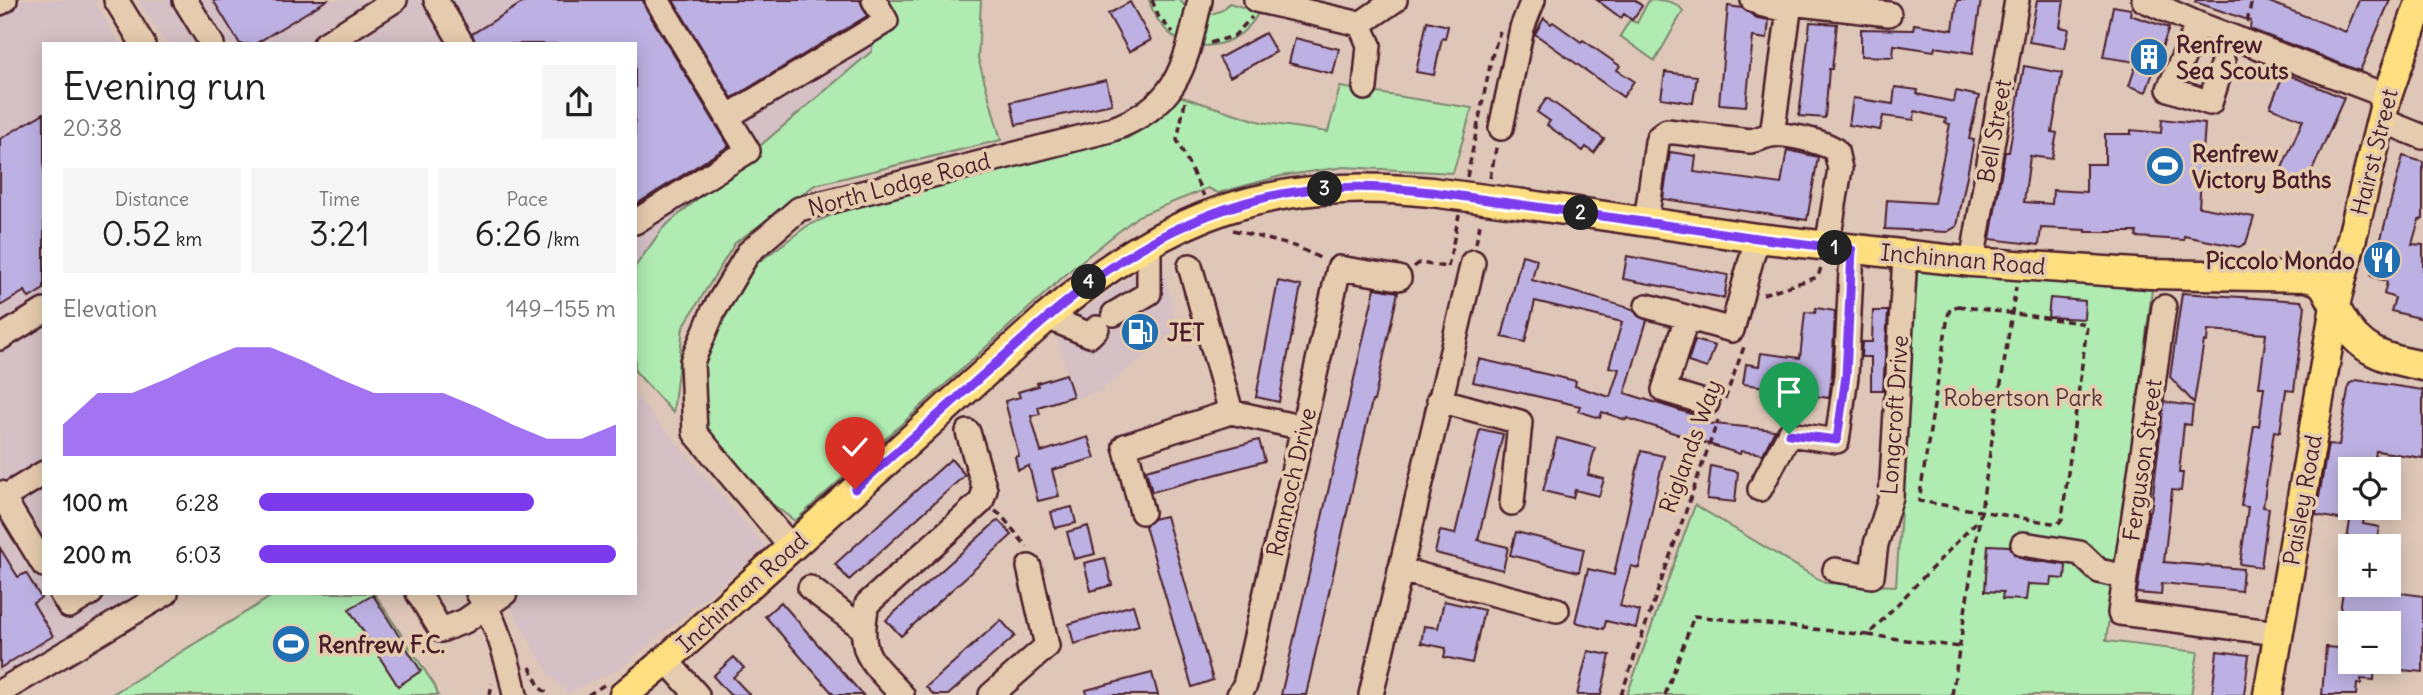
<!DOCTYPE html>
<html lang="en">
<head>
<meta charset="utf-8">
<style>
	body { margin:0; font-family:Delius,sans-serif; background:#f6f6f6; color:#222; height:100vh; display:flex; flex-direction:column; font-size:26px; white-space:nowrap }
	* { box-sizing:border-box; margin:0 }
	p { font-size:23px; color:#767676 }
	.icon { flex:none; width:38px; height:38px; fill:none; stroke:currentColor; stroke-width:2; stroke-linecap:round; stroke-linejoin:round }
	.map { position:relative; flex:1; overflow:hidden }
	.panel { position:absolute; left:42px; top:42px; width:595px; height:553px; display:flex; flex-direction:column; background:#fff; border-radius:0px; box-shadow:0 4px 18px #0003 }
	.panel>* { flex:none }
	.controls { position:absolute; left:2338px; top:457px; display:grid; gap:14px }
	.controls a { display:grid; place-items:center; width:63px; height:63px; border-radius:0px; background:#fff; box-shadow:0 4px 18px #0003; font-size:35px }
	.pin { position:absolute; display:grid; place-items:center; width:60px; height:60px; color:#fff; margin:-72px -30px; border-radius:50% 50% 50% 0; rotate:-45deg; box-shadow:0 0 7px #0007 }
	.pin .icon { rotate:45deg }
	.km { position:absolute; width:35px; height:35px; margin:-18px; border-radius:50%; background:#222; color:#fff; font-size:19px; line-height:35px; text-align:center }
	.round { display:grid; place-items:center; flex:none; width:74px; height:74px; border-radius:0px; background:#f6f6f6 }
	.head { display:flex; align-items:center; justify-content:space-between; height:119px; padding:0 21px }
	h1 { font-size:38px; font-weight:600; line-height:52px }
	.figures { display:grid; grid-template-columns:repeat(3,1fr); gap:10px; height:119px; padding:7px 21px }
	.figures div { display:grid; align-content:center; border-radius:0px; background:#f6f6f6; text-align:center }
	.figures b { font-size:35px; font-weight:600 }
	.figures small { font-size:19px; font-weight:400 }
	.figures p { font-size:19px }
	.chart { height:196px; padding:14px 21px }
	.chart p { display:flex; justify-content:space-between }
	.chart svg { width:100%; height:126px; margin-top:7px; fill:#7c3aed; opacity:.7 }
	ul { padding:0 21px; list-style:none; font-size:23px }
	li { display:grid; grid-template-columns:112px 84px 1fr; align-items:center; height:52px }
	li i { height:18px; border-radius:9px; background:#7c3aed }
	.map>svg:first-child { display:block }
</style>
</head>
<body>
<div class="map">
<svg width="2423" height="695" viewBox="0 0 2423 695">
	<rect width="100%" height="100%" fill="#dec7b8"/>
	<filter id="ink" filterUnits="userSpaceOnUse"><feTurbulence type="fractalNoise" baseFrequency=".0143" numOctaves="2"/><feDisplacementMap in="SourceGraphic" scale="14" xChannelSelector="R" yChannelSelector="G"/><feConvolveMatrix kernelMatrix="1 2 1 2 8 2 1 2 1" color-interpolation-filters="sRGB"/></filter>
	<g filter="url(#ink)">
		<path fill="#d4c0c5" d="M0 0H94L120 44H44V593H175L0 687Z
			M138 0H893L891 65 635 293V44H166Z
			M1161 255 1177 330 1100 391 1075 399 1055 331Z
			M635 395 766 547 619 669 567 693 549 674 502 593H635Z"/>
		<path fill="#b0ecb2" stroke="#7d866e" stroke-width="2" d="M875 0H981L978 58 1001 140 815 185 735 243 683 327 673 413 635 371V267L663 228 872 51Z
			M1149 0H1180L1189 11 1180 41C1164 31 1154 18 1149 0Z
			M1649 0C1661 0 1676 0 1683 11L1655 61 1620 36 1630 20 1637 23Z
			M1229 3 1259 12C1246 36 1224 47 1198 46L1206 16 1223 10Z
			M1340 87 1472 108 1453 173 1344 167 1281 176 1218 193 1208 188 1138 216 1073 268 795 521 772 504 716 442 702 421 699 372 712 328 747 271 807 226 850 207 1128 138 1156 120 1179 96 1261 122 1328 132Z
			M1917 266 2152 290 2106 641 2198 652 2191 695H1627L1695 505 1825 583 1896 586Z
			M277 593H374L435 686 438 695H111Z"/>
		<path fill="#bcb1e2" stroke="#4a1f2b" stroke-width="2" d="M213 0H327L255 44H240Z
			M527 0H643L645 7 729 146 635 205V44H476L472 34Z
			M673 0H860L867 16 732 98Z
			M1597 0H1635L1642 6 1632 20 1624 14 1621 18Z
			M1957 0H1981L1973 53 1935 47 1934 51 1894 45 1893 57 1861 56V29L1913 30 1914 24 1953 30Z
			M2037 0H2064L2060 27 2069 29 2065 48 2029 42Z
			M2196 0H2264L2346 32 2359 0H2390L2360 71 2250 29 2251 21 2195 2Z
			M1130 2 1151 40 1129 52 1108 14Z
			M1728 6 1742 8 1757 18 1769 20 1767 39 1753 37 1746 106 1719 104Z
			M2113 6 2131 9 2130 15 2169 28 2146 92 2129 86 2137 62 2103 57Z
			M1544 18 1551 24 1553 22 1581 42 1583 40 1620 66 1617 70 1634 81 1623 97 1535 34Z
			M1427 21 1448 26 1445 39 1442 38 1434 75 1416 72Z
			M1810 22 1837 24 1832 69H1829L1825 118 1799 116Z
			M1265 33 1276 52 1230 77 1219 58Z
			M1295 38 1339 49 1333 74 1289 63Z
			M2024 66 2062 73 2052 132 2057 133 2052 159 2030 156 2024 202 2052 204 2053 190 2086 192V164H2105V134H2131V130L2161 133 2162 119 2205 124 2199 207 2254 217 2246 243 2239 247 2184 236V240L2136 237 2137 232H2086V230L2041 228 2039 245 1990 239 2005 152H2009Z
			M1665 72 1697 76 1693 103 1661 98Z
			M2284 73 2344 98 2304 189 2278 177 2303 120 2270 107Z
			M1106 80 1112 104 1016 125 1011 102Z
			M1895 87 1918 90 1917 94 1954 102 1956 91 1979 96 1969 139 1974 140 1957 226 1947 232 1885 229 1887 200 1934 203 1950 124 1945 123 1946 119 1915 111 1914 120 1883 116 1880 130 1849 125 1853 98 1893 104Z
			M1547 98 1604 139 1594 153 1586 147 1583 151 1547 125 1550 121 1537 112Z
			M44 113V289L29 298 25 291 0 306V139Z
			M1787 150 1818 157 1807 220 1663 199 1670 152 1696 156 1694 172 1781 184Z
			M2403 156 2423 162V219L2419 220 2412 244 2423 245V319L2391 311 2395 298 2384 294 2387 282 2371 276Z
			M1522 255 1537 259 1532 280 1633 309 1638 316 1647 320 1625 393 1707 419 1706 423 1775 430 1763 454 1741 451 1740 454 1627 418 1626 420 1602 412 1600 418 1578 411 1580 406 1473 382 1479 359 1576 381 1575 386 1610 397 1619 369 1609 367 1622 322 1535 301 1525 342 1502 337Z
			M1627 256 1728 275 1724 298 1623 279Z
			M1278 281 1301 286 1279 402 1256 397Z
			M1375 288 1398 292 1374 401H1372L1306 695H1281Z
			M2182 293 2301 301 2305 306 2294 391 2286 390 2280 432 2274 431 2263 507 2269 508 2261 567 2240 564 2248 507 2241 506 2254 426H2259L2264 387H2259L2266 334 2208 330 2207 342 2204 341 2194 403 2170 377Z
			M2050 298 2085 301 2084 319 2048 317Z
			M1816 308 1835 311 1832 375 1829 398 1808 395V399L1789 397V390L1743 384 1746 364 1759 366 1761 353 1800 358 1805 312 1815 313Z
			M1873 311H1888L1883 390H1871V357H1861L1862 342H1872Z
			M1695 340 1715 346 1707 368 1688 362Z
			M1066 374 1073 396 1038 407 1040 414 1031 416 1041 452 1088 437 1095 458 1052 470 1059 496 1038 501 1029 466 1018 470 1015 457 1019 456 1005 401 1020 397 1018 392 1038 386 1037 383Z
			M2356 380 2423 390V458L2376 451 2373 469H2350V508H2366L2363 524 2379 527 2376 546H2346L2350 521 2316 515 2328 444 2339 445 2349 384Z
			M2164 402 2193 406 2191 425 2184 424 2179 473H2183L2181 491 2172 490 2164 562 2243 569 2241 591 2162 583 2161 595 2137 593 2149 511H2151Z
			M1480 429 1503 434 1478 540 1508 547 1503 570 1435 553 1440 531 1455 534Z
			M1557 438 1595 448 1588 475 1604 479 1599 496 1575 490 1573 498 1543 491Z
			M1259 440 1265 461 1152 492 1146 470Z
			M1641 451 1664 456 1639 568 1631 566 1620 606 1640 611 1636 628 1606 621 1604 629 1575 622 1588 569 1614 575Z
			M951 459 965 475 849 580 835 564Z
			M1711 466 1738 472 1735 502 1707 499Z
			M1072 507 1076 523 1055 528 1051 512Z
			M1166 516 1213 680 1192 687 1145 526 1153 519Z
			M998 520 1012 535 901 636 886 620Z
			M1088 526 1095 554 1074 559 1067 532Z
			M1516 532 1584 549 1579 572 1510 555Z
			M1988 545 2010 546 2014 554 2023 559 2066 565 2065 579 2052 578 2051 585 2028 584 2026 600 2002 599 2003 592 1985 591Z
			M0 548 18 577 26 573 41 598 33 603 53 636 0 668Z
			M1105 558 1112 585 1091 591 1084 563Z
			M2344 585 2423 596V672L2389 669V623H2344V619L2339 618Z
			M373 595 421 671 398 686 349 609Z
			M1444 601 1484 610 1472 663 1444 657 1446 648 1421 643 1424 626 1438 628Z
			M781 602 821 648 863 695H834L765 616Z
			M1133 605 1139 625 1074 644 1069 624Z
			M1001 620 1015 636 948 695H934L926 687Z
			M2326 647 2350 649V662H2375L2374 680 2361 679V684H2357L2356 695H2322Z
			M1588 651 1610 655 1601 695H1577Z
			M2217 651 2249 655 2244 695H2212Z
			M734 657 744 668 733 677 750 695H730L713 676Z
			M1152 673 1158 695H1087L1086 690Z"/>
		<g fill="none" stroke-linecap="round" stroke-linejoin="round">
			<g stroke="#4a1f2b" stroke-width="28">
				<path id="minor" d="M116 0 143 44
					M185 0 212 44
					M436 0 462 44
					M1256 0 1360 24 1395 0
					M1753 0 1763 5 1789 10
					M2144 0 2198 24 2387 96
					M0 3 5 0
					M1360 24 1369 45 1365 88
					M2198 24 2169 89 2210 103 2223 62
					M325 44 395 0
					M727 117 886 21 874 0
					M2381 120 2423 137
					M1501 128 1522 28 1533 0
					M1772 135 1790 3 1889 14
					M635 222 748 151 657 0
					M1646 222 1657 142 1659 137 1667 131 1750 141C1758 140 1764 136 1771 135 1784 133 1828 142 1836 151L1840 169 1827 247
					M1972 262 2017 0
					M1190 266 1231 412
					M1647 306 1732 330 1757 238
					M2164 307 2120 613 2278 633
					M1114 314 1149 293V243
					M1047 317 1090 335 1097 328
					M1687 317 1664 390 1707 403
					M0 338 44 311
					M1439 400 1520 422 1512 503
					M1760 489 1789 434 1837 441 1846 376 1852 250
					M0 493 44 565
					M3 498 44 473
					M1142 512 1125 446 1231 412 1304 428
					M2023 544 2080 553 2099 571 2125 577
					M791 547 695 433 692 362 713 312 748 253 799 209 1110 130C1180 105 1185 65 1200 0
					M1400 570 1557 610
					M1835 570 1872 576 1876 544 1891 497 1905 256
					M810 588 862 628
					M61 593 69 606 91 593
					M418 593 441 630 465 621 505 593
					M478 593C498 625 508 659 515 695
					M666 660 697 695
					M0 692 166 593
					M902 695C869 659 857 654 867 604L981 502 985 490 968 432
					M991 695 1047 646 1029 567
					M1239 695 1245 685 1339 268 1399 278
					M1371 695 1473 262"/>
			</g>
			<g stroke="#4a1f2b" stroke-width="33">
				<path id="major" d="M1523 204 1757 238 1972 262 2150 274 2307 277 2319 281 2324 286C2330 295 2334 306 2340 316 2360 353 2384 358 2423 366
					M624 695 666 660 1047 317C1168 213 1271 176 1431 192
					M2268 695 2335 306 2387 96 2421 0"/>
			</g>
			<path stroke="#4a1f2b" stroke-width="3.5" stroke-dasharray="7 5" stroke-linecap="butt" d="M1152 0 1159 18 1173 32
				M2247 22 2252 0
				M1210 43 1234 36 1252 17
				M1185 102 1177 140 1204 196
				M1467 177 1492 56 1500 31
				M1490 178 1497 144
				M1233 230 1297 247 1322 259
				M1476 243 1481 220
				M1414 267 1419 263 1447 267
				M1448 267 1459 215
				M1763 294 1818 277 1821 267
				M1958 306 2081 323 2087 326 2062 519 2058 524 1919 501 1948 316 1950 309Z
				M1725 399 1745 344
				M995 511 1001 515 1027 547
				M1868 635 1960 647
				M530 667 540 688 550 695
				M490 695 492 683
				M588 695 604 685
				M1621 695 1718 420
				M1665 695 1694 616 1868 635 1978 520
				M1952 695 2016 287"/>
			<use href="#minor" stroke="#e6ccae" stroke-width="23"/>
			<use href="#major" stroke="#fedf80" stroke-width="28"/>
			<g stroke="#4a1f2b" stroke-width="33" stroke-linecap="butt">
				<path id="major-bridge" d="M1431 192 1523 204"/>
			</g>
			<use href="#major-bridge" stroke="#fedf80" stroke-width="28"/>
		</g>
	</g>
	<g fill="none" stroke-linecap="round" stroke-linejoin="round" filter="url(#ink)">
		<g stroke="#fff" stroke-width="14">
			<path id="route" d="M855 489C901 448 948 406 994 365 1081 287 1149 225 1267 197 1321 184 1376 186 1431 192L1757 238 1852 250 1846 376 1837 440 1789 434"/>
		</g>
		<use href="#route" stroke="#7c3aed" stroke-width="9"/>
	</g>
	<defs>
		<g id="building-disc" transform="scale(2.0125)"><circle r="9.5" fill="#1f6fb2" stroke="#e6ccae"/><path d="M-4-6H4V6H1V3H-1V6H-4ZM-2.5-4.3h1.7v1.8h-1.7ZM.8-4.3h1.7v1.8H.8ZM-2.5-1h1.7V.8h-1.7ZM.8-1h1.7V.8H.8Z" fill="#fff"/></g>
		<g id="stadium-disc" transform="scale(2.0125)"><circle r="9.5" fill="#1f6fb2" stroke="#e6ccae"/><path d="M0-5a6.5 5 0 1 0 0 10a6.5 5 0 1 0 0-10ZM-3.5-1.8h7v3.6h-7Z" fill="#fff"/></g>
		<g id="restaurant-disc" transform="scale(2.0125)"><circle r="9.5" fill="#1f6fb2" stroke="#e6ccae"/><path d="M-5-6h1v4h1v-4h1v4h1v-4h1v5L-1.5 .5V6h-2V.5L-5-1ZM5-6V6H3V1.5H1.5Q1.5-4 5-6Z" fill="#fff"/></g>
		<g id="fuel-disc" transform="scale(2.0125)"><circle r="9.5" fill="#1f6fb2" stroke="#e6ccae"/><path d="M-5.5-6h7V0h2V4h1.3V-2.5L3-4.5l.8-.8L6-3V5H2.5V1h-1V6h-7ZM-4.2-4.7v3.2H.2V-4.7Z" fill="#fff"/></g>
	</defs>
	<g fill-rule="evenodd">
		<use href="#building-disc" x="2149" y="57"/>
		<use href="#stadium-disc" x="2165" y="166"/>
		<use href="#restaurant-disc" x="2382" y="260"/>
		<use href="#fuel-disc" x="1140" y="332"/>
		<use href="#stadium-disc" x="291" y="644"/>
	</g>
	<g text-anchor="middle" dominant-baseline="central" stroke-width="7" stroke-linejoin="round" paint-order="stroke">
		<g font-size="23" font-weight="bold" fill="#4a1f2b" stroke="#e6ccae" text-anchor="start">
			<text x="2176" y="44">Renfrew<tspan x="2176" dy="26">Sea Scouts</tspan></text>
			<text x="2192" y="153">Renfrew<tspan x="2192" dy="26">Victory Baths</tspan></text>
			<text x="2355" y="260" text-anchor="end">Piccolo Mondo</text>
			<text x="1167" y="332">JET</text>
			<text x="318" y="644">Renfrew F.C.</text>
		</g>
		<g font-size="23" fill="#4a1f2b" stroke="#e6ccae">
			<text transform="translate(1994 131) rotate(-80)">Bell Street</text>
			<text transform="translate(2374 152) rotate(-76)">Hairst Street</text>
			<text transform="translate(899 184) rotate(-15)">North Lodge Road</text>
			<text transform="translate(1963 259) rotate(5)">Inchinnan Road</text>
			<text transform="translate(1894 415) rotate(-86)">Longcroft Drive</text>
			<text transform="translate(1690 446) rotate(-70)">Riglands Way</text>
			<text transform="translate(2142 460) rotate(-82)">Ferguson Street</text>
			<text transform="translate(1291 482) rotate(-77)">Rannoch Drive</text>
			<text transform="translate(2302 500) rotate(-80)">Paisley Road</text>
			<text transform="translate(742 592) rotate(-42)">Inchinnan Road</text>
		</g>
		<g font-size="23" fill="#543438" stroke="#e6ccae">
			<text x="2023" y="397">Robertson Park</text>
		</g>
	</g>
</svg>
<div class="controls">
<a><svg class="icon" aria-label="locate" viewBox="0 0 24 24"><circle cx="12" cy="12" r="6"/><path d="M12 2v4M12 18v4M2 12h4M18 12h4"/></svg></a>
<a>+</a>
<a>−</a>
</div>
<div class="pin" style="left:1789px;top:434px;background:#1e9e55"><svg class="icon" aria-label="arrive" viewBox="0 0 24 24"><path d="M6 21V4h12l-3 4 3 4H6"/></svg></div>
<div class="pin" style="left:855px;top:489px;background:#d93025"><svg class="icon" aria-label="check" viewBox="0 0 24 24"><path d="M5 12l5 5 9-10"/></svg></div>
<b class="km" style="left:1835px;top:248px">1</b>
<b class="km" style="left:1581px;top:213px">2</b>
<b class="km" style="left:1325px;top:189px">3</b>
<b class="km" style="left:1089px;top:282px">4</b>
<section class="panel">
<div class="head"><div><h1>Evening run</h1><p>20:38</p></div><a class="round"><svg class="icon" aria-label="share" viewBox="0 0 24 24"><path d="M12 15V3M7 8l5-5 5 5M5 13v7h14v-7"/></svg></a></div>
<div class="figures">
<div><p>Distance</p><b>0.52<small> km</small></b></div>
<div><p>Time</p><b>3:21</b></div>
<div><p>Pace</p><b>6:26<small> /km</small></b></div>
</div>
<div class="chart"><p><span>Elevation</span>149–155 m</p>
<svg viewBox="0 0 160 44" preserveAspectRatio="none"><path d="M0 44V33L10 22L20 22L30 17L40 11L50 6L60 6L70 11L80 17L90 22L100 22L110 22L120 27L130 33L140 38L150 38L160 33V44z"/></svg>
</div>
<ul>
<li><b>100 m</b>6:28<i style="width:77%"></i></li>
<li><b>200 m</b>6:03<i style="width:100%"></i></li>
</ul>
</section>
</div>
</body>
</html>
